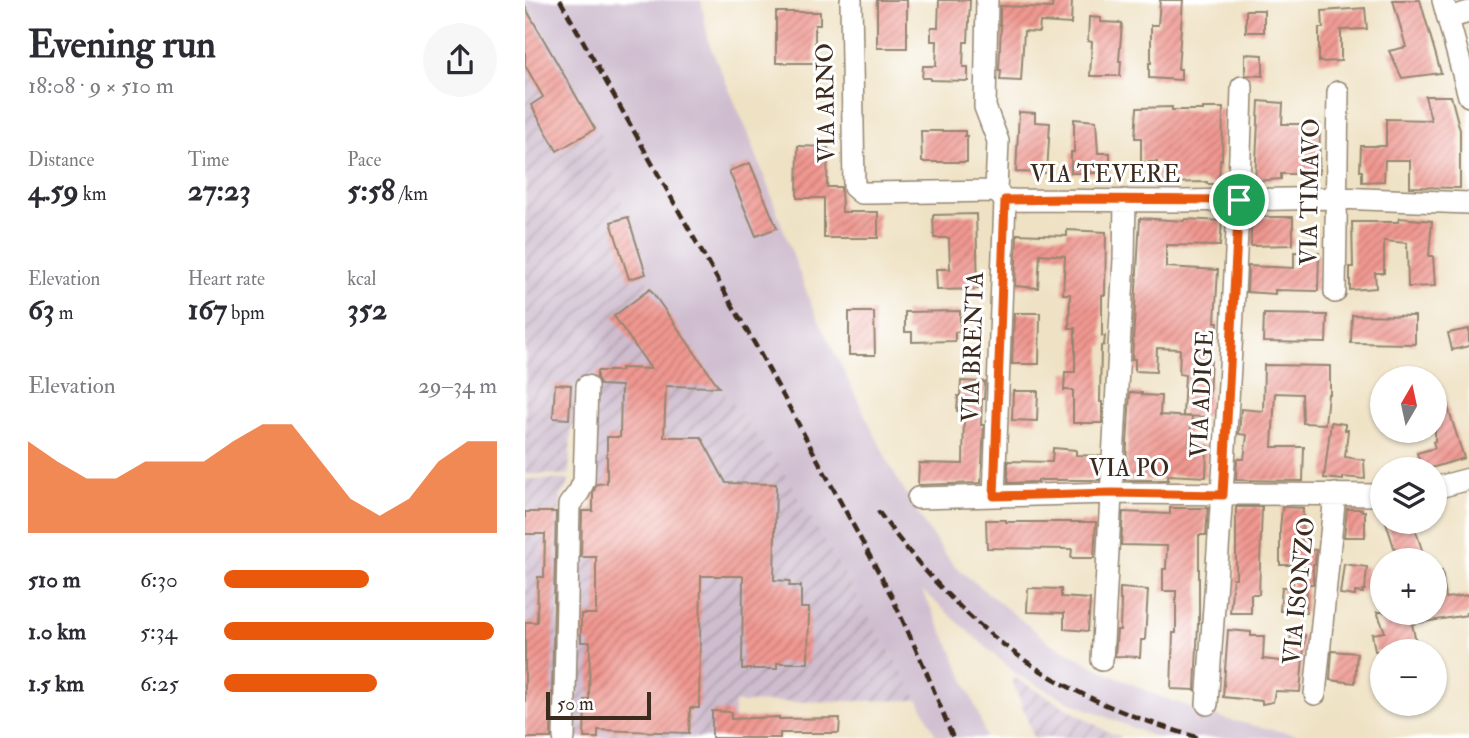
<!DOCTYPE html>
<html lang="en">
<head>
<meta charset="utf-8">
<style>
	body { margin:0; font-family:"IM FELL Double Pica",serif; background:#f7f7f7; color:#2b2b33; height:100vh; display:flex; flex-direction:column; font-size:26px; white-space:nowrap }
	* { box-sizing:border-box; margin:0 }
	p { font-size:23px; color:#7c7c81 }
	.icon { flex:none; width:38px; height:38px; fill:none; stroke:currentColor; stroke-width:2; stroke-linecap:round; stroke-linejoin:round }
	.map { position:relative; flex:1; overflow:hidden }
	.sheet { display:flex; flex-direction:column; background:#fff; width:525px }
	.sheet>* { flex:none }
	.needle { width:46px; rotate:9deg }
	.tools { position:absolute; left:845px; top:366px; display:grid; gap:14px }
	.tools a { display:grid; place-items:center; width:77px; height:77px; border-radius:50%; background:#fff; box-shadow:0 2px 5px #0004; font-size:35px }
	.scale { position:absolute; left:21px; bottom:18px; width:105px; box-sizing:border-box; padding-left:7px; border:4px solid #3b2a1e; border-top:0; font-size:19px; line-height:24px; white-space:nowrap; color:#3b2a1e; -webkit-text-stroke:5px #fff; paint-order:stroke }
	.pin { position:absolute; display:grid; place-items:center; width:60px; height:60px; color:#fff; margin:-30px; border:4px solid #fff; border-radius:50%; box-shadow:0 2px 7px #0007 }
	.round { display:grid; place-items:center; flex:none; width:74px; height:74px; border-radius:37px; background:#f7f7f7 }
	.summary { display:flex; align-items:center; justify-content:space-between; height:119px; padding:0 28px }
	h1 { font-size:38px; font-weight:700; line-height:52px }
	.metrics { display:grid; grid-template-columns:repeat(3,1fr); gap:10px; height:119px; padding:7px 28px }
	.metrics div { display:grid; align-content:center }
	.metrics b { font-size:30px; font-weight:700 }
	.metrics small { font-size:19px; font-weight:400 }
	.metrics p { font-size:19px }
	.chart { height:196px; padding:14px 28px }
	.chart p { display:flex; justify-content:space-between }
	.chart svg { width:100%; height:126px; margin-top:7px; fill:#ea580c; opacity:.7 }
	ul { padding:0 28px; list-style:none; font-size:23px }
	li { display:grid; grid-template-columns:112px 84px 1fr; align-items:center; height:52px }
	li i { height:18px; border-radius:9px; background:#ea580c }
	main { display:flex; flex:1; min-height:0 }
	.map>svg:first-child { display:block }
</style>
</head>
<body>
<main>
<section class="sheet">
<div class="summary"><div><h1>Evening run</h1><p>18:08 · 9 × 510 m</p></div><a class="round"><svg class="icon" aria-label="share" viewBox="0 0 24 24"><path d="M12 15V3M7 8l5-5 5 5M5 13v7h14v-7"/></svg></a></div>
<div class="metrics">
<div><p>Distance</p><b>4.59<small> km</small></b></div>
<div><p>Time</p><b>27:23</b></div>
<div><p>Pace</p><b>5:58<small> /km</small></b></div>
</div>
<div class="metrics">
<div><p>Elevation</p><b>63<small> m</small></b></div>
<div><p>Heart rate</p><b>167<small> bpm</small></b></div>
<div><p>kcal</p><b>352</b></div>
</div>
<div class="chart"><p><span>Elevation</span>29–34 m</p>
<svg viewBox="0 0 160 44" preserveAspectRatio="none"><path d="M0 44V12L10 19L20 25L30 25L40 19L50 19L60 19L70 12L80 6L90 6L100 19L110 32L120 38L130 32L140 19L150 12L160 12V44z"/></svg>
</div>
<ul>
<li><b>510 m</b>6:30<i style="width:53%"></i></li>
<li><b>1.0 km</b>5:34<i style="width:99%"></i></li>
<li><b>1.5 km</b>6:25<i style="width:56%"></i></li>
</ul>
</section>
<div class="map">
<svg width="944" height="738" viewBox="0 0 944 738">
	<defs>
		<pattern id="industrial-furrows" width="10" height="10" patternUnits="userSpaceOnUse" patternTransform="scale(1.75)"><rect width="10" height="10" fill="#cfbdcf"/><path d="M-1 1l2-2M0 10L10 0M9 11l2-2" fill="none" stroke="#a99aa7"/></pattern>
		<pattern id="building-hatch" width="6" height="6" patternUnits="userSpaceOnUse" patternTransform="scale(1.75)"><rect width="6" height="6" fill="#f09891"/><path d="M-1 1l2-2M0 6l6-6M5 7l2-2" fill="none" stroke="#c47c76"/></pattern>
	</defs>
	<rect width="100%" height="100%" fill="#fff"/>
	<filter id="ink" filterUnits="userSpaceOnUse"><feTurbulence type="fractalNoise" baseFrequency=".0143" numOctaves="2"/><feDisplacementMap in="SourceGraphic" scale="14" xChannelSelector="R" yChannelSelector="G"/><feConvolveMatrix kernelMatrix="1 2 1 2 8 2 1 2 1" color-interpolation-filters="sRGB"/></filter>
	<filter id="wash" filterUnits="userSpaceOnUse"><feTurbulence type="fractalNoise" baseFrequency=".00686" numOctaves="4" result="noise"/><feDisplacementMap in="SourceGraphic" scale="28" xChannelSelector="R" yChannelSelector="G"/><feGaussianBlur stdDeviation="1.57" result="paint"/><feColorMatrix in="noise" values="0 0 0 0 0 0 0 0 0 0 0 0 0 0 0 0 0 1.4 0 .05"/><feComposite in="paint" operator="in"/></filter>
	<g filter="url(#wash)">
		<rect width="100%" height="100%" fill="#efe2c4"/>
		<path fill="url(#industrial-furrows)" d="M0 0 75 131 125 289 196 388 257 468 394 700 209 703 208 738H51L53 511 68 510V384L50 385 49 424 46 428 44 475 0 474Z
			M0 479 44 480 43 484 36 495 32 738H0Z
			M489 677 581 731 598 738H509L487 680Z"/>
		<path fill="#cfbdcf" d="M1 0H176L184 43 224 135 285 302 368 472 401 527 428 565 524 642 582 673 639 698 703 720 782 737 794 738H635L622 734 543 701 491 674 397 590 429 655 453 713 461 738H412L394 700 257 468 196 388 125 289 75 131Z"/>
		<g id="blocks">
			<path fill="url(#building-hatch)" d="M352 0H382V48H352Z
				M414 0H445L443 42H439L438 67H443V81L405 80V78H397L398 66H411L412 41H406V27H413Z
				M528 0H547L546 24 515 22 514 32 499 31 496 81 475 80 476 70H474L476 25H475V6L527 8Z
				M635 0H658L653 69H656V80L624 78V63H626V25H633Z
				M868 0H895L916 73 877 78 864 51 881 47Z
				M0 7 70 129 32 151 6 105 18 97 0 65Z
				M840 8 842 29 816 30V61L794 62V28H798L797 11Z
				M721 10H739V32H721Z
				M251 12H295V25H290V63H251Z
				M564 17 576 18V22L597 23 594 61H596L595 76H565L567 42 563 41Z
				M720 54 738 55V76L720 75Z
				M900 96H926L935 130V188L885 187V160H860L859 181 837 182V171H835L836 146H861V119L906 120Z
				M734 101 758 103 757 124H795L794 174H756V179L730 181Z
				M647 107V110H678V108H698L697 160H695L694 184H682V182L632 183V162H616V138H610L612 108Z
				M494 112 510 113V122L525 123 522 173 491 172Z
				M549 119 571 121 573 153H585V173H546V152H549Z
				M396 131H440V136H442V162H397Z
				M273 146 303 147 302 187H316L317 212H353V238H299V198H272Z
				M225 163 252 228 231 236 204 171Z
				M451 214 453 289 412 290 411 269H425L424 238H409L408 215Z
				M103 217 121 274 104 279 86 222Z
				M726 217H768V245L726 246Z
				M615 218 659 221 660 219 697 221 695 246 641 245V267L693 270 690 322H693L692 337H687L683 417 658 416 660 375 654 374 655 349 632 348 631 372 610 371V359H607Z
				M874 218 907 221 904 256H908L910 286 883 287 882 243 859 241V273H850L851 288 825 290V267H828L827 222H873Z
				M542 230 581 232 580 295H577V336H580L579 345 576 346 575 402H577V423H548V390H539L540 372H550V328H544L545 294H538L540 256 515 254 513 288 490 286 492 234 542 236Z
				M769 252 794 253 793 291 750 290V294L722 292 723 266 769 268Z
				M125 289 194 387 141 386 139 437H176L201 483 251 484 249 580 265 581 264 586H276V608H284L283 663H252V669H217L218 576H176L174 708H165L164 733 73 730V738H59L60 700H64L65 642H56V614H71V557H56L57 511H68V492L72 484 82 483V437H95L96 386 75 385 72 378V371H96V368L126 369 89 316Z
				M435 311V331L430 332V341L387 342V332H380V312Z
				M324 312H349L350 355H324Z
				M489 313H515L514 364H487Z
				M739 314 802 315 801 343 738 342Z
				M827 315 890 316V344L826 343Z
				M944 329V346L927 350 923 333Z
				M739 365 805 366V394H803L800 424 778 423 777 394 750 393 747 447H779L778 481 711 480 712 459H719L722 435 714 434 716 409 738 411Z
				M436 381 460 382 459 399H457L456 425H459L456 483 393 485 394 463 438 464 439 411H432L433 396H435Z
				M30 384 46 385 44 419 28 418Z
				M488 391H513L512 421 487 420Z
				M605 392 617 393V395L636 396 635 415 667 417 664 445 682 446 681 477 643 475V480H600Z
				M919 395 939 458 903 469H873V466L894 460 892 453 910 448 908 442 910 441V398Z
				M806 422 820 424V430H823L820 457 839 460 840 479 818 477V480L799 478Z
				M528 448 551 450V455L575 456 574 480H513V482L483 483V461L527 462Z
				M711 507H737L734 594H726V613H705L708 578H711Z
				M757 507 778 508 777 549 791 550 790 564H788V584H782L781 613H760V611H755L757 587H768V565H755V530Z
				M645 508H683L681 535H674V624H673L670 690 646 689 648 633H651V591H638V569H641L642 546 596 545 598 512 645 514Z
				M822 509H837V511H840V537H819Z
				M0 512H31L26 738H0V622H12L13 577H19L20 534H0Z
				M461 520H481V522H571L569 558H546L547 549 462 548Z
				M861 522H888L898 553 873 560Z
				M819 564 842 567 840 590H838V593L830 592V596L815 594Z
				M910 571H917L921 598 944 595V613H941L942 615 887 624 893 651H850L847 634 860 632 852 612H910Z
				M503 588 536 589V597L565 599 563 631 539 629V613L502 612Z
				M595 588 623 590 620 640H616L615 657 590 656 592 630H595L596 600H595Z
				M703 630 726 632V636H739L738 659 763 662 766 634 780 635 775 692 750 691 748 702 737 704V701L698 697Z
				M807 651 832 653 830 683 805 680Z
				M187 711 206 712V719L254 717V719L315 718 314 733H255V738H187Z"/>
		</g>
	</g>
	<g filter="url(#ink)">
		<use href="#blocks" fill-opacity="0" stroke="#958671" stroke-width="2"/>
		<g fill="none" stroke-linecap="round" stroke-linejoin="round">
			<g stroke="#958671" stroke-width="24">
				<path id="minor" d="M326 0 329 187 336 193H345L471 191
					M462 0 460 107 473 141 471 191
					M918 0 944 96
					M923 18 944 12
					M471 191 480 200 658 201 812 198 944 203
					M810 292 813 92
					M910 488 944 479
					M469 496 480 200
					M393 498 587 493 858 495
					M577 660 599 259 600 200
					M790 694 810 494
					M682 704C697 499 712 293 717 87
					M39 738 44 505 54 492 59 481 62 386"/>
			</g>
			<use href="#minor" stroke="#fff" stroke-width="21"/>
			<path stroke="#3b2a1e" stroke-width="4.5" stroke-dasharray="10 5" stroke-linecap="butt" d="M35 0 187 270 231 346 366 595 401 671 428 738
				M353 511C399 575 454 633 521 674 569 703 622 723 675 738"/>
		</g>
	</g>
	<g fill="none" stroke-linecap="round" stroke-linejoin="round" filter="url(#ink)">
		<g stroke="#fff" stroke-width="14">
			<path id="route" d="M542 199 714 200 698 495 587 493 469 496 480 200Z"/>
		</g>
		<use href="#route" stroke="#ea580c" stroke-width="9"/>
	</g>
	<g text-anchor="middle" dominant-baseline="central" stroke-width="6" stroke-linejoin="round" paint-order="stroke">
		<g font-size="24" fill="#3b2a1e" stroke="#fff">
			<text transform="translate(301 103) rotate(-91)">VIA ARNO</text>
			<text x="580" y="174">VIA TEVERE</text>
			<text transform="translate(785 192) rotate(-89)">VIA TIMAVO</text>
			<text transform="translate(448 347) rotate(-88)">VIA BRENTA</text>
			<text transform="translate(677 394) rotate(-87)">VIA ADIGE</text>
			<text x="604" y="468">VIA PO</text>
			<text transform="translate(774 591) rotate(-84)">VIA ISONZO</text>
		</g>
	</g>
</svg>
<div class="tools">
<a><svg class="needle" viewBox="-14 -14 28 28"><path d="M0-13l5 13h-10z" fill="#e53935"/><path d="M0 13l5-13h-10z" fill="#7c7c81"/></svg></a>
<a><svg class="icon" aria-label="layers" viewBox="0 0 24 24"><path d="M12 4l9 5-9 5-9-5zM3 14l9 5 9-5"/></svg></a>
<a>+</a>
<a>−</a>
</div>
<div class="scale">50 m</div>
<div class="pin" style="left:714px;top:200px;background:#1e9e55"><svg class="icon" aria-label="arrive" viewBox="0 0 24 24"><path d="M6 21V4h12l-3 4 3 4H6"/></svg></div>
</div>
</main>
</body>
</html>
